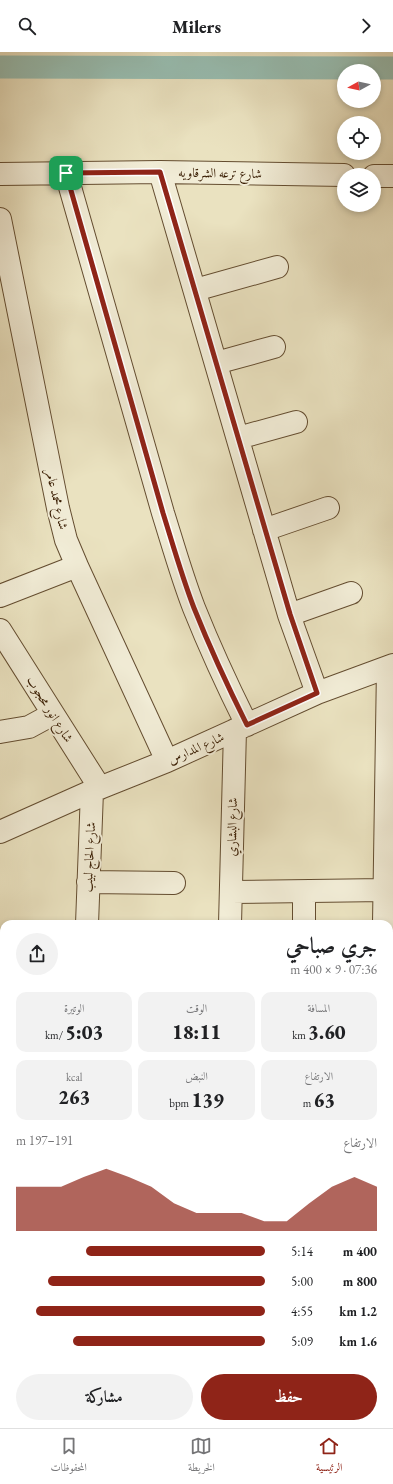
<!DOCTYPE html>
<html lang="ar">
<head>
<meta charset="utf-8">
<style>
	body { margin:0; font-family:"EB Garamond",Amiri,serif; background:#f2f2f2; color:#202124; direction:rtl; height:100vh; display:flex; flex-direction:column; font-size:15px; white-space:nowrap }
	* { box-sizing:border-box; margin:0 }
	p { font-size:13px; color:#757577 }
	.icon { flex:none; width:22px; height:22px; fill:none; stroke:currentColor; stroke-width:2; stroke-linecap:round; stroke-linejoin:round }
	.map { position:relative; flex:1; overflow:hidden; direction:ltr }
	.drawer { position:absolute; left:0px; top:868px; width:393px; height:508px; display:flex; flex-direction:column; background:#fff; border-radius:12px 12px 0 0; box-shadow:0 2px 6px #0003; direction:rtl }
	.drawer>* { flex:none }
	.needle { width:26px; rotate:262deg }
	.tools { position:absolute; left:337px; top:12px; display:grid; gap:8px }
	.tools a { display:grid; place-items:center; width:44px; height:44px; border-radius:50%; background:#fff; box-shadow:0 2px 6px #0003; font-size:20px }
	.pin { position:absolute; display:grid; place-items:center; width:34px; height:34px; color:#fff; margin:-17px; border-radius:8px; box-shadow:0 2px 6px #0006 }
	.round { display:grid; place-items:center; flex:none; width:42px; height:42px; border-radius:21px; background:#f2f2f2 }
	.head { display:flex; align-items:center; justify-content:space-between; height:68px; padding:0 16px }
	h1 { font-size:22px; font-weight:800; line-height:30px }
	.metrics { display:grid; grid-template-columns:repeat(3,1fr); gap:6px; height:68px; padding:4px 16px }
	.metrics div { display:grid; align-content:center; border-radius:10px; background:#f2f2f2; text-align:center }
	.metrics b { font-size:20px; font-weight:800 }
	.metrics small { font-size:11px; font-weight:400 }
	.metrics p { font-size:11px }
	.chart { height:112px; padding:8px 16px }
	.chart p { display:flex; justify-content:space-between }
	.chart svg { width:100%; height:72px; margin-top:4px; fill:#8f2418; opacity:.7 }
	.button { display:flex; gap:8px; margin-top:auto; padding:8px 16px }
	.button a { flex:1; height:46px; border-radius:24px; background:#8f2418; color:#fff; font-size:16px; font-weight:800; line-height:46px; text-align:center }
	.button a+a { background:#f2f2f2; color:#202124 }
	ul { padding:0 16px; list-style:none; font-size:13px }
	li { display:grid; grid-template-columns:64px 48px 1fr; align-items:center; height:30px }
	li i { height:10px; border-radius:5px; background:#8f2418 }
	header { display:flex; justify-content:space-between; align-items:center; height:52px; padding:0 16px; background:#fff; font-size:18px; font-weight:800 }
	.tab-bar { display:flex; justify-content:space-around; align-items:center; height:56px; border-top:1px solid #e0e0e0; background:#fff; font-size:11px; color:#757577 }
	.tab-bar a { display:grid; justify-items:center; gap:2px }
	.tab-bar .active { color:#8f2418 }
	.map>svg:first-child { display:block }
</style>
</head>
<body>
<header><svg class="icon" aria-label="forward" viewBox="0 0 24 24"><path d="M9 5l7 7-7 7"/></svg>Milers<svg class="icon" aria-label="search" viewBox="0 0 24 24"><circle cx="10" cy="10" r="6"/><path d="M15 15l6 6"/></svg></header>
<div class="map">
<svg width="393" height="1376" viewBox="0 0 393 1376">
	<rect width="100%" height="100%" fill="#eae2c0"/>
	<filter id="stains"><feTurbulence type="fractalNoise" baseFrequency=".005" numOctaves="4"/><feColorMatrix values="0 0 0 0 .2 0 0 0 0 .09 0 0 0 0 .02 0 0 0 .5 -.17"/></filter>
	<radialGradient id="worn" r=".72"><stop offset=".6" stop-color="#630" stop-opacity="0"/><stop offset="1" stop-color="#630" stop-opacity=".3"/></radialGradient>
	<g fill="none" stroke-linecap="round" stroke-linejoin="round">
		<path stroke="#98beb2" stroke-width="23" d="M0 15 393 16"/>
		<g stroke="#644d30" stroke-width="24">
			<path id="minor" d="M160 120 289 563 317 641
				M66 121 163 461C173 493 182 525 194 556 210 596 228 635 247 673
				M0 122 160 120 344 123
				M374 124H393
				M0 167 58 456 66 488 77 514 167 709
				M195 238 277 215
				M216 311 274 295
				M238 386 296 370
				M264 478 328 456
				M0 544 77 514
				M289 563 351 541
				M0 578 100 736
				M0 680 29 675 53 662
				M0 780 92 739 167 709 317 641 393 613
				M88 830 174 831
				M231 840 384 838
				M87 872 92 739
				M230 872 235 678
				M304 872V840
				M384 872 388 615
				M0 1097H4
				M0 1275H4
				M389 1330H393
				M0 1361H4
				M62 1372 90 1376
				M37 1376V1372
				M221 1376V1372
				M298 1376V1372
				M382 1376V1372"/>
		</g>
		<use href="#minor" stroke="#f1ecd6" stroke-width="22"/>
	</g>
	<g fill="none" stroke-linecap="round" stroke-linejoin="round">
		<g stroke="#fff" stroke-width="8">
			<path id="route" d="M160 120 290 562 317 641 247 673C228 635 210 596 194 556 182 525 173 493 163 461L66 121Z"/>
		</g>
		<use href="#route" stroke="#8f2418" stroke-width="5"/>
	</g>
	<g text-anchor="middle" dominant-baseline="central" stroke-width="4" stroke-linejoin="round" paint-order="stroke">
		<g font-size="13" fill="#371b00" stroke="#f1ecd6">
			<text transform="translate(220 121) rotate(1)">شارع ترعه الشرقاويه</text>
			<text transform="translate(57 447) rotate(77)">شارع محمد عامر</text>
			<text transform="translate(50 657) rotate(58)">شارع انور محجوب</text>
			<text transform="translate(196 696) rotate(-24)">شارع المدارس</text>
			<text transform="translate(232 775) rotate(-89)">شارع البشاري</text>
			<text transform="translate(89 805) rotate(-87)">شارع الحاج لبيب</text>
		</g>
	</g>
	<rect width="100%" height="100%" filter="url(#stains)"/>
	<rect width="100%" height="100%" fill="url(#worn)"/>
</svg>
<div class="tools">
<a><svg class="needle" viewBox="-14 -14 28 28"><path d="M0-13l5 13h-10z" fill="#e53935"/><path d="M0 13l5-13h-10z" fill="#757577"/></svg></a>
<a><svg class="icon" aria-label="locate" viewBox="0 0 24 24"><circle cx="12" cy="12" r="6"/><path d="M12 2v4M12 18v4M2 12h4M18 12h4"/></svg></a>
<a><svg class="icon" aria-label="layers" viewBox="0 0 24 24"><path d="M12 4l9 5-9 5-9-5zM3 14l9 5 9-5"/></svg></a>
</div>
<div class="pin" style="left:66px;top:121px;background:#1e9e55"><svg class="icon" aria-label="arrive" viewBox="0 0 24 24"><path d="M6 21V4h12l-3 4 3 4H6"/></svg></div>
<section class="drawer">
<div class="head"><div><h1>جري صباحي</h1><p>07:36 · 9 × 400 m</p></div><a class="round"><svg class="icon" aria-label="share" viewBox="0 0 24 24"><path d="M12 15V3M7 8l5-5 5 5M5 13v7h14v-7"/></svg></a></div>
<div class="metrics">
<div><p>المسافة</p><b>3.60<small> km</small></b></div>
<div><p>الوقت</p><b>18:11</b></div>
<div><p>الوتيرة</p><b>5:03<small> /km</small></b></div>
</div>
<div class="metrics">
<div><p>الارتفاع</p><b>63<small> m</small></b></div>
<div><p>النبض</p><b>139<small> bpm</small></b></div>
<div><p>kcal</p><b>263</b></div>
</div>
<div class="chart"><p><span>الارتفاع</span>191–197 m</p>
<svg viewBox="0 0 160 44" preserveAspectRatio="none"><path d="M0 44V17L10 17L20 17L30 11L40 6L50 11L60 17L70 27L80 33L90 33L100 33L110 38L120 38L130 27L140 17L150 11L160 17V44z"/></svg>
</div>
<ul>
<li><b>400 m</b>5:14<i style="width:72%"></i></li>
<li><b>800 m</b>5:00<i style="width:87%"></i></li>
<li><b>1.2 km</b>4:55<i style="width:92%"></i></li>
<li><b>1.6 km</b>5:09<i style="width:77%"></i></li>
</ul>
<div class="button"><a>حفظ</a><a>مشاركة</a></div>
</section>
</div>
<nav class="tab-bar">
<a class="active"><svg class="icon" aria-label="home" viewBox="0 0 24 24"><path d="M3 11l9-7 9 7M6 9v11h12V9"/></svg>الرئيسية</a>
<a><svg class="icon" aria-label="map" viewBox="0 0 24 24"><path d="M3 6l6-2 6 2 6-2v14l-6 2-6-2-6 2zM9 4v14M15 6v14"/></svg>الخريطة</a>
<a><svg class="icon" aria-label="saved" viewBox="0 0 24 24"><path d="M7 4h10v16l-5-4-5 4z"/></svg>المحفوظات</a>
</nav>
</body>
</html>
